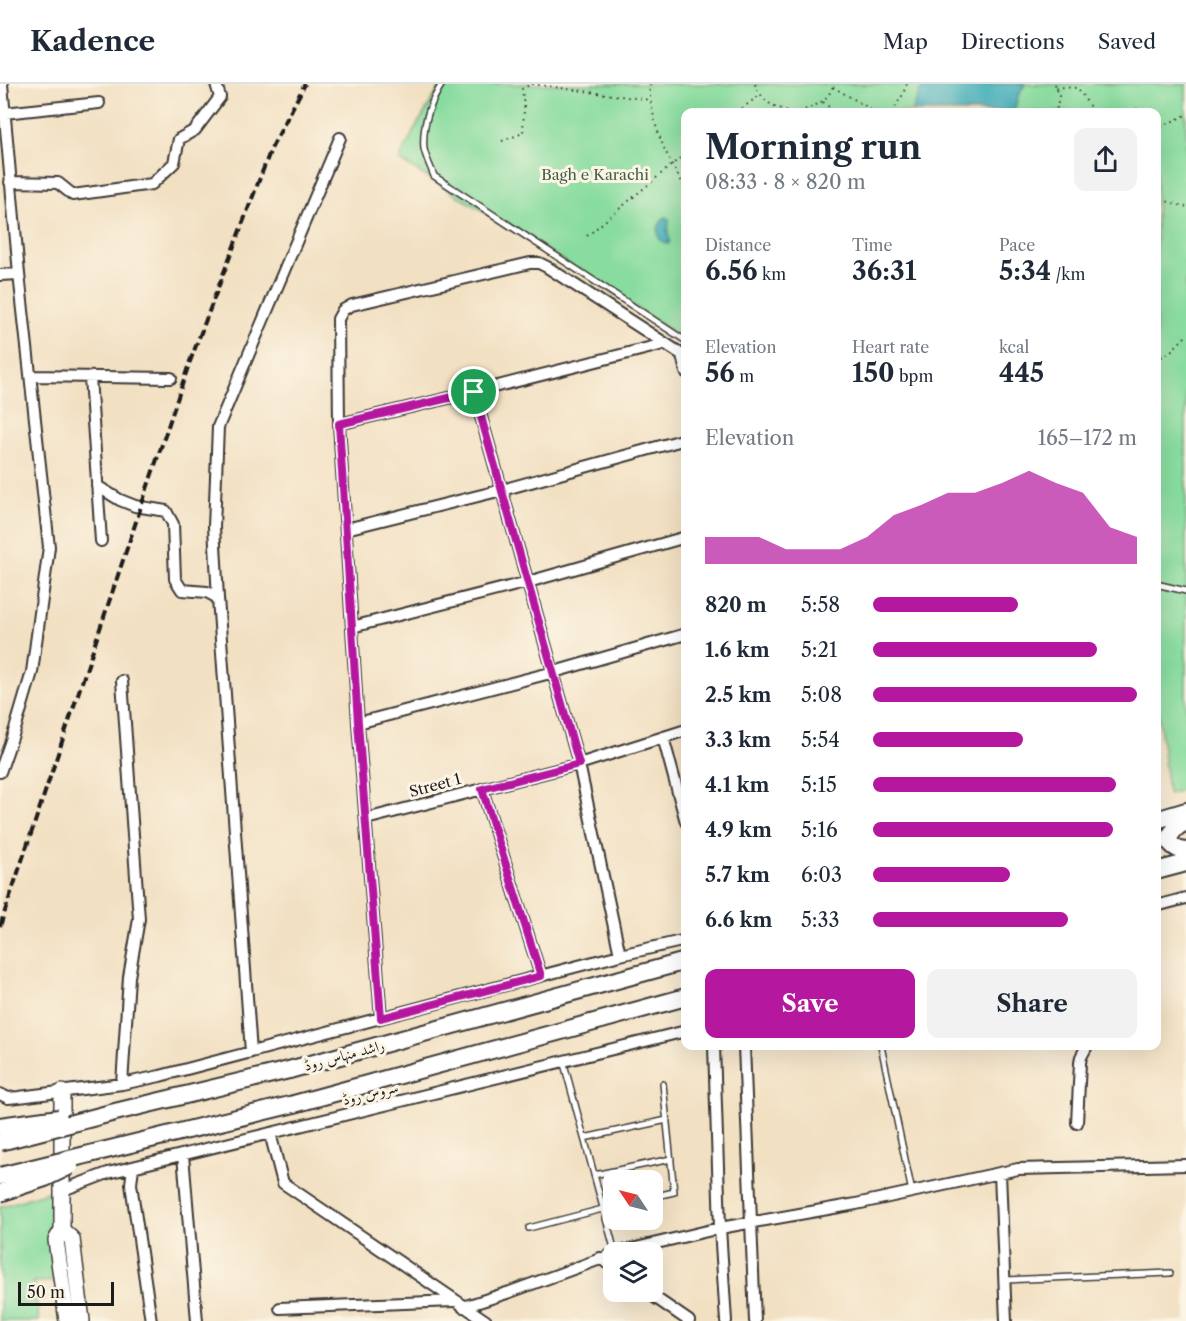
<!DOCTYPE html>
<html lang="en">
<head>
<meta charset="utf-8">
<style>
	body { margin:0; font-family:"Libre Caslon Text",Amiri,serif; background:#f2f2f3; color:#1f2937; height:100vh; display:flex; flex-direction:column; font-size:22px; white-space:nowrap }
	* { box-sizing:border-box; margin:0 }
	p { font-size:20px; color:#747a83 }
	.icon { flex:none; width:33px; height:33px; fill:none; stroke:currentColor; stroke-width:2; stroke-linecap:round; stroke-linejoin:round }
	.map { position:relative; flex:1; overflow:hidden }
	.side { position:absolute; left:681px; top:24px; width:480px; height:942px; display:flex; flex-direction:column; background:#fff; border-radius:12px; box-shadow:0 6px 24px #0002 }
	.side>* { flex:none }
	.needle { width:39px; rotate:305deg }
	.controls { position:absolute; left:603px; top:1086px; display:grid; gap:12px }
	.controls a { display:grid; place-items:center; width:60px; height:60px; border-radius:12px; background:#fff; box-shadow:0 6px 24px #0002; font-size:30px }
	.scale { position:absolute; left:18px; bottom:15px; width:96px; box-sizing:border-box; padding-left:6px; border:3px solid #1c1c1c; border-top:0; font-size:16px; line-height:21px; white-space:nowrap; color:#1c1c1c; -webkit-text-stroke:4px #fcf5e5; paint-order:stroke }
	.pin { position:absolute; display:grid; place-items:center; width:51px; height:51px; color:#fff; margin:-26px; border:3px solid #fff; border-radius:50%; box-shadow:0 2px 6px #0007 }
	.round { display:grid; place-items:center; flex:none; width:63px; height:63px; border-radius:12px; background:#f2f2f3 }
	.overview { display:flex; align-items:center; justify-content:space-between; height:102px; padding:0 24px }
	h1 { font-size:33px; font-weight:700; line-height:45px }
	.figures { display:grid; grid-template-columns:repeat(3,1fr); gap:9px; height:102px; padding:6px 24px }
	.figures div { display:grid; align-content:center }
	.figures b { font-size:26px; font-weight:700 }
	.figures small { font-size:16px; font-weight:400 }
	.figures p { font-size:16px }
	.chart { height:168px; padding:12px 24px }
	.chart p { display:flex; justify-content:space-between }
	.chart svg { width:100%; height:108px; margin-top:6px; fill:#b5179e; opacity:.7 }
	.action { display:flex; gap:12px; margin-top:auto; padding:12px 24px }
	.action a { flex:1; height:69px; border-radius:12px; background:#b5179e; color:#fff; font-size:24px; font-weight:700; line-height:69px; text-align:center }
	.action a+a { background:#f2f2f3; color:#1f2937 }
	ul { padding:0 24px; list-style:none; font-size:20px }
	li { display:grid; grid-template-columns:96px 72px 1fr; align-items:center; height:45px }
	li i { height:15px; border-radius:8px; background:#b5179e }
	header { display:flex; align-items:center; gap:36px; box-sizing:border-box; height:84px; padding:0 30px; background:#fff; border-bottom:2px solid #e0e1e3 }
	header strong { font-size:28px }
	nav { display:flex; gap:33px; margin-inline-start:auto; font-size:21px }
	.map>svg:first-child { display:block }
</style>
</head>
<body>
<header>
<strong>Kadence</strong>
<nav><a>Map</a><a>Directions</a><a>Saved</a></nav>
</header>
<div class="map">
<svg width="1186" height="1237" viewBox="0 0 1186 1237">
	<rect width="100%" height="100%" fill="#fcf5e5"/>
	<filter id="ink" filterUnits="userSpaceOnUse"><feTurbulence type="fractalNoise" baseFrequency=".0167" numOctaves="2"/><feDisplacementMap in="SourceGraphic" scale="12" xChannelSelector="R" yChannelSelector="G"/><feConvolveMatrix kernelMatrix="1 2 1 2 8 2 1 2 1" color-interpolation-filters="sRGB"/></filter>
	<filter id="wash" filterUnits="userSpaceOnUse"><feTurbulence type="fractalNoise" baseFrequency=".008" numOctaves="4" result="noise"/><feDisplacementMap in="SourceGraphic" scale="24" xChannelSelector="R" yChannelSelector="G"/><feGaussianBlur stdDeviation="1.35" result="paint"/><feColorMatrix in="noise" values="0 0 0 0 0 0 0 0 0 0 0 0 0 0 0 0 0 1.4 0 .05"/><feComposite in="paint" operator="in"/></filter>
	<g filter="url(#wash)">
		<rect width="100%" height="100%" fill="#f2e0c2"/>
		<path fill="#88dc9f" stroke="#527c5e" stroke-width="1.5" d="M442 0H1186V705L1168 710 1156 607V28H686L685 256 537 160 399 76 417 41Z
			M51 1107 62 1197 34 1198 39 1237H0V1123Z"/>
		<path fill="#3bacb7" stroke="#2c646a" stroke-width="1.5" d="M923 0H1025L1018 12 1014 28H912Z
			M665 133 669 135 668 149 670 157 668 160 660 156C656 147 658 140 665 133Z"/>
	</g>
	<g filter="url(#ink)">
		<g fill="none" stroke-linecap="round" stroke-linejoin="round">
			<g stroke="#3c3935" stroke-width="8">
				<path id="lane" d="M442 0C430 19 422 42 424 65 426 74 431 84 434 92L686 257
					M1156 500 1186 507
					M881 962 912 1108
					M563 976 615 1168
					M584 1054 667 1036
					M594 1091 671 1075
					M652 1113 674 1108 663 1000
					M529 1144 614 1122
					M1005 1196 1170 1189"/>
			</g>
			<g stroke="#3c3935" stroke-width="14">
				<path id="street" d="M4 29 99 19
					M10 98 58 99 73 111 152 100 174 79 179 55 195 46 220 13 216 0
					M0 191 19 190
					M682 271 686 288
					M31 292 171 294
					M90 293 101 457
					M474 308 579 680 620 871
					M339 340 474 308 664 260
					M97 402 120 416 135 422 166 427 173 440 175 495 182 506 207 508 218 514 251 968
					M346 445 502 406 686 355
					M218 514 214 443 218 343 340 54
					M352 543 528 498 686 453
					M358 639 554 588 686 550
					M663 653 686 738
					M0 688 16 642 32 588 49 463 19 190 2 0
					M482 705 541 892
					M366 735 579 680 686 646
					M1156 822 1186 814
					M381 934 358 639 339 340 338 235 343 226 352 221 530 179H539L547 183 686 273
					M714 962 720 1144 726 1237
					M744 962 755 1237
					M122 1000 129 893 139 835 122 597
					M0 1010 8 1014 19 1013 122 1000 160 992 620 871 686 856
					M1077 1039 1080 979 1081 973 1087 962
					M270 1049 283 1099 486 1237
					M183 1071 197 1237
					M133 1083 131 1100 151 1237
					M1000 1089 1006 1237
					M63 1106 108 1089 686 947
					M619 1168 720 1144 856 1120 1018 1085 1186 1081
					M600 1174 614 1184
					M647 1208 689 1237
					M463 1223 510 1208 614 1170
					M280 1224 454 1217"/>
			</g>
			<g stroke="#3c3935" stroke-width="18">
				<path id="secondary" d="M62 1008V1146L56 1156 67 1237
					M62 1146 72 1155 82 1237"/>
			</g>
			<g stroke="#3c3935" stroke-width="20">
				<path id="primary" d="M1156 736 1186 727
					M1186 739C1177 741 1173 747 1168 755 1172 763 1177 766 1186 767
					M1156 787 1186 779
					M289 986 686 877
					M294 1020 686 913"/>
			</g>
			<path stroke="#3c3935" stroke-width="2" stroke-dasharray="1.5 4.5" stroke-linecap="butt" d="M650 0C649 8 650 15 652 23 657 55 670 78 686 105
				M755 0C764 20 772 22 792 28
				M1055 0 1059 12 1056 28
				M833 3 876 28
				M1056 3 1078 4 1093 28
				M823 18 835 28
				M737 28 760 11
				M799 28C816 21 827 19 834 0
				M892 28 902 12 907 0
				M1131 28 1138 24 1140 28
				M1156 45 1186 31
				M502 57 523 49 524 24 522 5 531 0 650 16
				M1156 62V66
				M1156 114 1186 123
				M587 152 686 69
				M1156 276 1170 268 1186 252"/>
			<use href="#lane" stroke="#fff" stroke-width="5"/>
			<use href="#street" stroke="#fff" stroke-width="10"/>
			<use href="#secondary" stroke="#fff" stroke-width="15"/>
			<use href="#primary" stroke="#fff" stroke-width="16"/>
			<path stroke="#1c1c1c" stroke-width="4" stroke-dasharray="9 4.5" stroke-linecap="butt" d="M0 842 189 280 271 65 305 0"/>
			<g stroke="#3c3935" stroke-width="20" stroke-linecap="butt">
				<path id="primary-bridge" d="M0 1042 59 1034
					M0 1058 115 1028 289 986
					M0 1092 294 1020
					M0 1109 45 1094 70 1082"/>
			</g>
			<use href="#primary-bridge" stroke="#fff" stroke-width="16"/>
		</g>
	</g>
	<g fill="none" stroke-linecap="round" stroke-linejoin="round" filter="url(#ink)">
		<g stroke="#fff" stroke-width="12">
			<path id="route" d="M474 308 579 680 482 705 541 892 381 934 358 639 339 340Z"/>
		</g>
		<use href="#route" stroke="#b5179e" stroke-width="8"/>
	</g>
	<g text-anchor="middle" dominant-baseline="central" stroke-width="6" stroke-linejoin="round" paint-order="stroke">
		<g font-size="15" fill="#425f4a" stroke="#fcf5e5">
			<text x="595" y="90">Bagh e Karachi</text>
		</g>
		<g font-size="15" fill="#1c1c1c" stroke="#fcf5e5">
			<text transform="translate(435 701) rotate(-15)">Street 1</text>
			<text transform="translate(344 971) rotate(-15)">راشد منہاس روڈ</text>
			<text transform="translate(370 1009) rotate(-14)">سروس روڈ</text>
		</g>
	</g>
</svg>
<div class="controls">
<a><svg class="needle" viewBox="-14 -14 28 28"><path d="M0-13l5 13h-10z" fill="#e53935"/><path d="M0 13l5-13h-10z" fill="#747a83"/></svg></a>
<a><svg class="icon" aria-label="layers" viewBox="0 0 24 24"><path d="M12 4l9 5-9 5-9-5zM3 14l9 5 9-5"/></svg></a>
</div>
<div class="scale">50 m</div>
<div class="pin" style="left:474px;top:308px;background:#1e9e55"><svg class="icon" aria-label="arrive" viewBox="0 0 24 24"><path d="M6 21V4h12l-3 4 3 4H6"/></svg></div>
<section class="side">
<div class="overview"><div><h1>Morning run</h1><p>08:33 · 8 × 820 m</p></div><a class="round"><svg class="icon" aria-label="share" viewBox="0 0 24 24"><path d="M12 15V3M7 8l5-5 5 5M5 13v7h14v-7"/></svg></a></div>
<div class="figures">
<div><p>Distance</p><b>6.56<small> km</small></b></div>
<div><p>Time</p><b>36:31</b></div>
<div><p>Pace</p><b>5:34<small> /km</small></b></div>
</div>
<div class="figures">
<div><p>Elevation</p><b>56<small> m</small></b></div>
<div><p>Heart rate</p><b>150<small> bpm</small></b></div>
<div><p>kcal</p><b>445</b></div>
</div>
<div class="chart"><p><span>Elevation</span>165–172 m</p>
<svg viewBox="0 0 160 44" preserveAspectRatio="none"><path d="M0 44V33L10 33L20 33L30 38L40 38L50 38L60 33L70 24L80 20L90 15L100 15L110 11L120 6L130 11L140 15L150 29L160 33V44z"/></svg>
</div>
<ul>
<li><b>820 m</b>5:58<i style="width:55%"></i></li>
<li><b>1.6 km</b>5:21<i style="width:85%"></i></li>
<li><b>2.5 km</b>5:08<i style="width:100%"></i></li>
<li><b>3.3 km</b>5:54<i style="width:57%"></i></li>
<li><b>4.1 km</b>5:15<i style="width:92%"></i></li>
<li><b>4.9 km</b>5:16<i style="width:91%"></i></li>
<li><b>5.7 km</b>6:03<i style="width:52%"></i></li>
<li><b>6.6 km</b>5:33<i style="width:74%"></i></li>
</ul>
<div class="action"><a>Save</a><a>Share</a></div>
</section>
</div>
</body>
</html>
